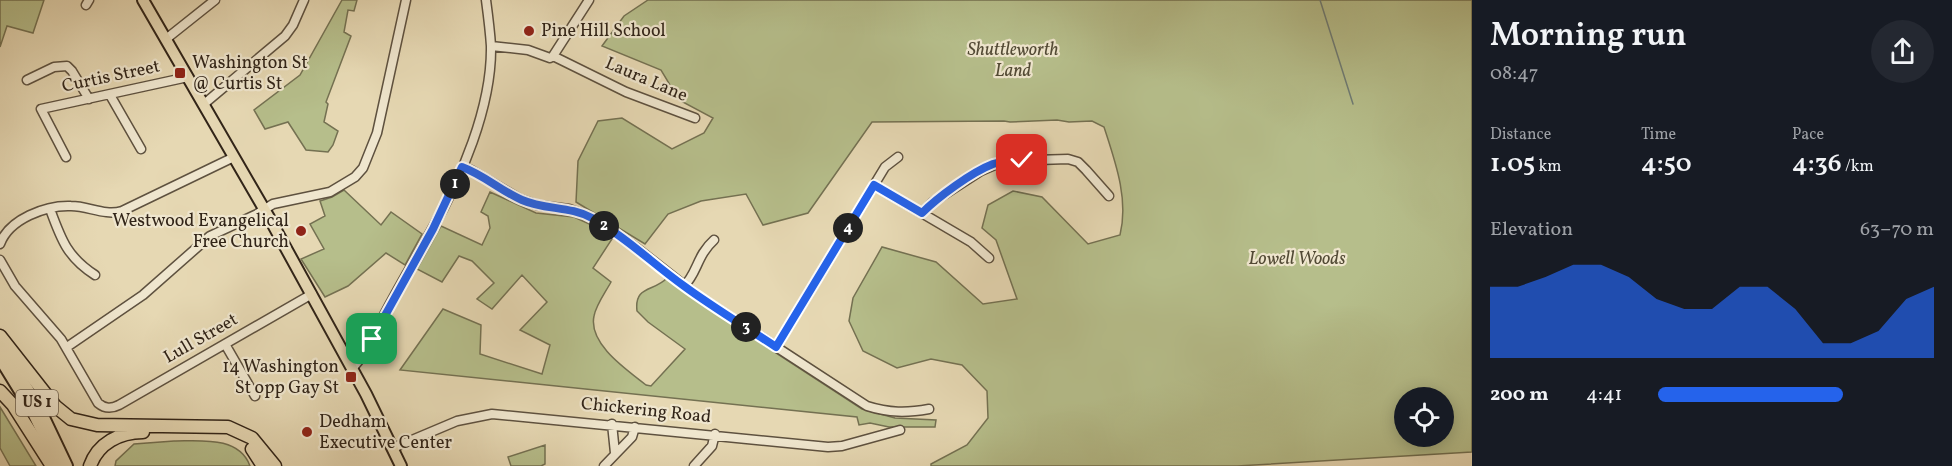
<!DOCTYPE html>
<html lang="en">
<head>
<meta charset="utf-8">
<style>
	body { margin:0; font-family:Vollkorn,serif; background:#242831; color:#f1f3f6; height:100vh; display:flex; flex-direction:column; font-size:22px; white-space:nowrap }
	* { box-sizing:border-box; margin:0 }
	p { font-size:20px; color:#9ea1a6 }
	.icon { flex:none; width:33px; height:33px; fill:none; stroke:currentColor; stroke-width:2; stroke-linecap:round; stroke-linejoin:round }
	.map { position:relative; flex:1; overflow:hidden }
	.panel { display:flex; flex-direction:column; background:#171b24; width:480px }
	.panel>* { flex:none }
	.fabs { position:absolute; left:1394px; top:387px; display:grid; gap:12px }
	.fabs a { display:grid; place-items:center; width:60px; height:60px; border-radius:50%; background:#171b24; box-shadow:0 3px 15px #0003; font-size:30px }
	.pin { position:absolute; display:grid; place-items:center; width:51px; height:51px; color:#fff; margin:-26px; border-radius:12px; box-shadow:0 3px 9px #0006 }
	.km { position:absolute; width:30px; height:30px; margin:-15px; border-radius:50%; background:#222; color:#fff; font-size:16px; line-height:30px; text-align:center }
	.round { display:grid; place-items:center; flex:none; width:63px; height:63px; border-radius:32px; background:#242831 }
	.summary { display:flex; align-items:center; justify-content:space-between; height:102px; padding:0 18px }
	h1 { font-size:33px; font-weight:600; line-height:45px }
	.metrics { display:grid; grid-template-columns:repeat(3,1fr); gap:9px; height:102px; padding:6px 18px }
	.metrics div { display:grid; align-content:center }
	.metrics b { font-size:26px; font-weight:600 }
	.metrics small { font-size:16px; font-weight:400 }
	.metrics p { font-size:16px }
	.chart { height:168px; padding:12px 18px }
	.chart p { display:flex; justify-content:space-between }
	.chart svg { width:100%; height:108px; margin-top:6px; fill:#2563eb; opacity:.7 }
	ul { padding:0 18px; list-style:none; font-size:20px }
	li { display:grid; grid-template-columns:96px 72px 1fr; align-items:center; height:45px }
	li i { height:15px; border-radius:8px; background:#2563eb }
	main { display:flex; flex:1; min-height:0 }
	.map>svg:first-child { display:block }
</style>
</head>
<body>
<main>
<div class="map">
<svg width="1472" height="466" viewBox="0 0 1472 466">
	<rect width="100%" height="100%" fill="#e6d8b3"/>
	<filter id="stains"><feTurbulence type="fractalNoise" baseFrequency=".00333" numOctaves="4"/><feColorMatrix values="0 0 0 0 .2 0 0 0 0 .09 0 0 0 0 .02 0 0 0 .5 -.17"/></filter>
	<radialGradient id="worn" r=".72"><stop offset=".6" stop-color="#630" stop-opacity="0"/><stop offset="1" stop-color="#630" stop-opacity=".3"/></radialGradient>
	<path fill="#b6be8b" stroke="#747152" stroke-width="1.5" fill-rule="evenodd" d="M0 0H44L33 33 7 26 0 47Z
		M342 0H357L354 11 348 10 344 32 351 36 326 102 328 104 324 122 338 131 333 145 328 152 306 150 288 122 265 129 254 110 300 75Z
		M648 0H1472V452L1237 466H931V464L967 445 988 418 987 391 962 365 931 359 897 368 863 351 849 321 853 298 882 247 936 262 983 304 1017 299 996 240 982 228 988 205 1013 191 1042 197 1088 244 1120 235C1129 199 1115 161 1104 127L1092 121 1069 122 1057 120 1010 122 1004 121 872 122 808 213 763 225 746 194 701 201 668 214 645 244 576 202 578 161 598 121 622 118 672 149 704 133 713 118 679 100 661 70 602 46 624 16ZM1404 398H1443V436H1404Z
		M344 190 381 225 391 212 422 234 405 265 386 253 348 286 325 297 301 259 324 249 310 224 325 216 320 201 332 197Z
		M490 192 536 213 574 217 596 227 612 239 593 268 611 282C605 293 596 305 594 316 588 344 627 370 646 385L651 386 685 349 648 322 637 311C634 285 654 292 667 278L750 336 862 409 895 418 936 420 935 427H889L870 423 859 425 857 417 400 370 443 309 481 325 480 354 542 374 550 345 520 330 547 302 522 275 492 309 477 299 494 283 472 261 459 256 442 282 417 269 441 226 482 245 490 228 488 216 481 212Z
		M0 407 36 466H10L0 448Z
		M174 441C201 441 239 436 250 466H115L116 461 134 444Z
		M545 445V464L541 466H511L508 457Z"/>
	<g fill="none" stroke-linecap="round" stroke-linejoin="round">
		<path stroke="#6f7d76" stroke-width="1.5" d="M1320 0 1353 104"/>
		<g stroke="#5e513f" stroke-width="11">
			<path id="minor" d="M86 5 89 0
				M166 39 215 0
				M491 46 528 50 550 58 553 56 626 92 695 118
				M553 56 589 0
				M27 80 54 67 67 66 72 71 89 99
				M110 95 141 149
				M204 104 285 36 293 25 304 0
				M66 157 41 109 188 77
				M462 167 471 170 520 199 537 205 569 209 595 219 638 249 698 296 867 406C889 413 907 413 929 409
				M874 185 971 242 989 258
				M50 209C61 239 67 257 95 275
				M922 213 933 202 981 171 1004 161 1068 159 1078 162 1086 170 1109 196
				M0 244C9 219 46 205 71 206 89 206 104 216 122 211L234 157
				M0 260 15 286 61 339 98 403C105 409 111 409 119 405L312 294
				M684 286C697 274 697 255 714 240
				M225 344 255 396
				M67 347 143 295 210 236 257 214 273 204 330 192 355 177 363 168 377 133 406 0
				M776 347 885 167 898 157
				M349 362 367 343
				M352 369 366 352C384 310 409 271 431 231 461 179 492 107 491 46 490 30 488 15 486 0
				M612 424 615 453
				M393 448 457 421 492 414 828 447 842 446 900 430
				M604 466 632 437 635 427
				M694 466 712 446 715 434"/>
		</g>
		<g stroke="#312418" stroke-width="14">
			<path id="major" d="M143 0 271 221 366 394 401 466
				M0 345 39 407 67 466
				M0 359 32 411 59 466"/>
		</g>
		<g stroke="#312418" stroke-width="15">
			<path id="highway" d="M0 336 55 406 71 419 97 425 228 427 252 438 275 466
				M0 391 13 405 52 466
				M252 449 263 466
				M90 466C98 443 120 432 143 432"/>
		</g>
		<use href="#minor" stroke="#efe6ce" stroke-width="8"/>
		<use href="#major" stroke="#e6d8b3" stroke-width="10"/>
		<use href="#highway" stroke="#e6d8b3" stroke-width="12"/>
	</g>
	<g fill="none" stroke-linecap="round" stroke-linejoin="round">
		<g stroke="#fff" stroke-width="12">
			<path id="route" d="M372 339 433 229 462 167C484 175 501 191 522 200 545 210 570 206 592 218 626 237 653 264 684 286 714 308 746 327 776 347L874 185 922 213C938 197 972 172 993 164 1002 161 1012 161 1022 160"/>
		</g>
		<use href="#route" stroke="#2563eb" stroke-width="8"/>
	</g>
	<g fill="#8f2418" stroke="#efe6ce" stroke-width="2">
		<circle cx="529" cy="31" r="6"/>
		<rect x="174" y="67" width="12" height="12" rx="3"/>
		<circle cx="301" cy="231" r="6"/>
		<rect x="345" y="371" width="12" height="12" rx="3"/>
		<circle cx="307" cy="432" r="6"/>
	</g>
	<g text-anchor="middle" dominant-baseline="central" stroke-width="4.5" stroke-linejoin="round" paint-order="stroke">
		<rect fill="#efe6ce" stroke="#6a5e4f" stroke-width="1.5" x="16" y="390" width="42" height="26" rx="4.5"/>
		<g font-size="16" font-weight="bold" fill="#312418">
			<text x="37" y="403">US 1</text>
		</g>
		<g font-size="18" fill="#312418" stroke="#efe6ce" text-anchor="start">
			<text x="541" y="31">Pine Hill School</text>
			<text x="192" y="63">Washington St<tspan x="192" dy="21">@ Curtis St</tspan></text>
			<text x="289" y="221" text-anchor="end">Westwood Evangelical<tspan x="289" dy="21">Free Church</tspan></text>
			<text x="339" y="367" text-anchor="end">14 Washington<tspan x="339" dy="21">St opp Gay St</tspan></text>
			<text x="319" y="422">Dedham<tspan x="319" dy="21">Executive Center</tspan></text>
		</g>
		<g font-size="18" font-style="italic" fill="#524a35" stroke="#efe6ce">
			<text x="1013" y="50">Shuttleworth<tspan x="1013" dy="21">Land</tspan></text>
			<text x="1297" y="259">Lowell Woods</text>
		</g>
		<g font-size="18" fill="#312418" stroke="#efe6ce">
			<text transform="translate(111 77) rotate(-12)">Curtis Street</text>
			<text transform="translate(646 80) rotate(23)">Laura Lane</text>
			<text transform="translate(201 339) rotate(-30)">Lull Street</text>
			<text transform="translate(646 411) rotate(6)">Chickering Road</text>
		</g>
	</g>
	<rect width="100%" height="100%" filter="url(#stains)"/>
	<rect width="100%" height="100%" fill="url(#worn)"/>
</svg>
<div class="fabs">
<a><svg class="icon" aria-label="locate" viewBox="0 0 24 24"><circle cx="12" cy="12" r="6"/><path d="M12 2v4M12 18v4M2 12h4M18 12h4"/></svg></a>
</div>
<div class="pin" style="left:372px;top:339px;background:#1e9e55"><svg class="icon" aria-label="arrive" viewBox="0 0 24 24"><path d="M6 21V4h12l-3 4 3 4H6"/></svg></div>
<div class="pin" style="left:1022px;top:160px;background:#d93025"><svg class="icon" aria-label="check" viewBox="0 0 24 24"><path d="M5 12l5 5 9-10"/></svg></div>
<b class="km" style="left:455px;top:184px">1</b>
<b class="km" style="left:604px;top:226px">2</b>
<b class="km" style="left:746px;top:327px">3</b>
<b class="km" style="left:848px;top:228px">4</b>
</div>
<section class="panel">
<div class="summary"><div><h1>Morning run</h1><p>08:47</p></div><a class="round"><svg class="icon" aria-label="share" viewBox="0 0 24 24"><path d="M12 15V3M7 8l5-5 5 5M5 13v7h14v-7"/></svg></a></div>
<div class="metrics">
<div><p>Distance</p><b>1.05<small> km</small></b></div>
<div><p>Time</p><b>4:50</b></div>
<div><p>Pace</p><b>4:36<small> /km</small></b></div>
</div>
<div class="chart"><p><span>Elevation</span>63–70 m</p>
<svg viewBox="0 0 160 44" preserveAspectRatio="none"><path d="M0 44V15L10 15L20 11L30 6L40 6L50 11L60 20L70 24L80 24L90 15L100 15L110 24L120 38L130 38L140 33L150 20L160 15V44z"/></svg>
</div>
<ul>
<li><b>200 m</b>4:41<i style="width:67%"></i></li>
</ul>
</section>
</main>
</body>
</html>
